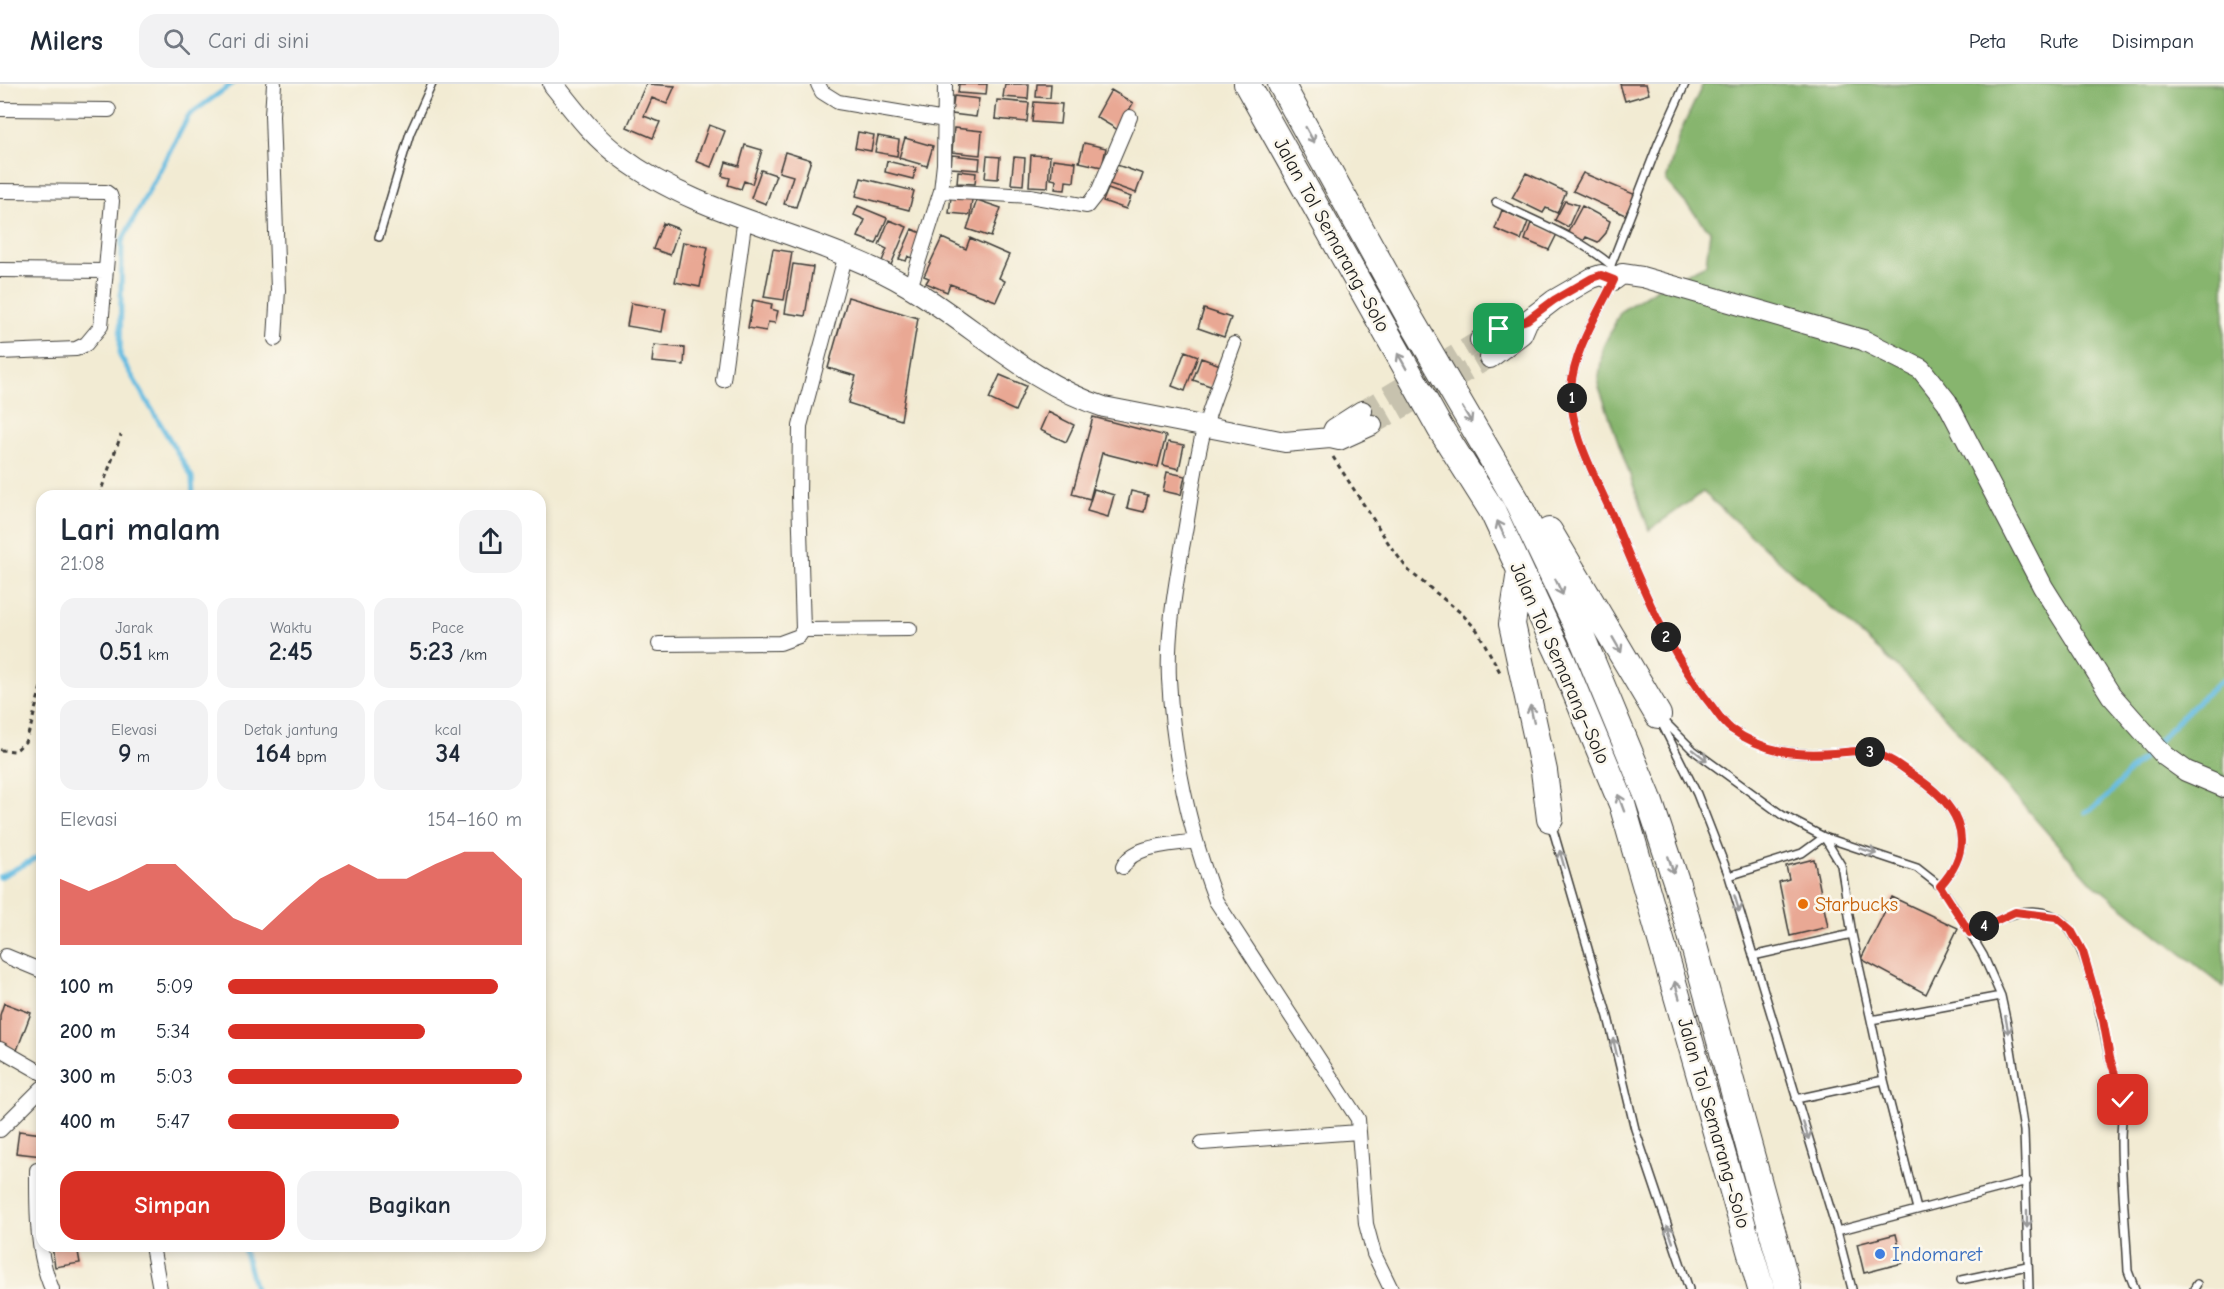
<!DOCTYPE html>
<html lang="id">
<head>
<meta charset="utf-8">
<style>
	body { margin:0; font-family:"Comic Neue",sans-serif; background:#f2f2f3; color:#1f2937; height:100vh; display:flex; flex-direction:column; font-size:22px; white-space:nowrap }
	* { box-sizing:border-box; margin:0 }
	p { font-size:20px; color:#747a83 }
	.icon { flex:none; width:33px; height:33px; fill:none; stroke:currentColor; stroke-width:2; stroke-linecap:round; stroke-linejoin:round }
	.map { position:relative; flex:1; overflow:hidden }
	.details { position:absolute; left:36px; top:406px; width:510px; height:762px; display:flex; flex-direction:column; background:#fff; border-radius:18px; box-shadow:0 3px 9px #0003 }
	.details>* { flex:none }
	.pin { position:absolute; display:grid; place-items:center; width:51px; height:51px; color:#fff; margin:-26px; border-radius:12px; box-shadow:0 3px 9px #0006 }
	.km { position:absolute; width:30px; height:30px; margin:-15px; border-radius:50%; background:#222; color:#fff; font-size:16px; line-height:30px; text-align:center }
	.round { display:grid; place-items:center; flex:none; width:63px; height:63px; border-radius:18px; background:#f2f2f3 }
	.overview { display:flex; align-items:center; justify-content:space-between; height:102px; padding:0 24px }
	h1 { font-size:33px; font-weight:700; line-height:45px }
	.stats { display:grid; grid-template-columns:repeat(3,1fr); gap:9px; height:102px; padding:6px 24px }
	.stats div { display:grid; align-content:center; border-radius:15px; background:#f2f2f3; text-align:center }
	.stats b { font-size:26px; font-weight:700 }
	.stats small { font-size:16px; font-weight:400 }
	.stats p { font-size:16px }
	.chart { height:168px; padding:12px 24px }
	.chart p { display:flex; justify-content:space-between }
	.chart svg { width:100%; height:108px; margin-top:6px; fill:#d93025; opacity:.7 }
	.action { display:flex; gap:12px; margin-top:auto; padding:12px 24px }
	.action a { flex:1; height:69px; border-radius:18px; background:#d93025; color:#fff; font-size:24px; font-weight:700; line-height:69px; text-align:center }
	.action a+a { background:#f2f2f3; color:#1f2937 }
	ul { padding:0 24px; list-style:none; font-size:20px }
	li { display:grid; grid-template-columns:96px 72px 1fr; align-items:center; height:45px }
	li i { height:15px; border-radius:8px; background:#d93025 }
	header { display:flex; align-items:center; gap:36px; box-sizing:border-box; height:84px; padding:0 30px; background:#fff; border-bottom:2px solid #e0e1e3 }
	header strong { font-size:28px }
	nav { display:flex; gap:33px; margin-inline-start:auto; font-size:21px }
	.search { width:420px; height:54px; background:#f2f2f3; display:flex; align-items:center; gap:15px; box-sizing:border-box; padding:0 21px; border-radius:18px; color:#747a83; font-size:22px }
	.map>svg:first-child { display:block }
</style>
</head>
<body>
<header>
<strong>Milers</strong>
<div class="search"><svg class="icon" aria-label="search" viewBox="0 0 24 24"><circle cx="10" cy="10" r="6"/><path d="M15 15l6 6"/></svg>Cari di sini</div>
<nav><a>Peta</a><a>Rute</a><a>Disimpan</a></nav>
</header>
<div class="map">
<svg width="2224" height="1205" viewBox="0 0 2224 1205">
	<rect width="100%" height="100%" fill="#fbf7ec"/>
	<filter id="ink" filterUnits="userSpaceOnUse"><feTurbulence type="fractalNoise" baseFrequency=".0167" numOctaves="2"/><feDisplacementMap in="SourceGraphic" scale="12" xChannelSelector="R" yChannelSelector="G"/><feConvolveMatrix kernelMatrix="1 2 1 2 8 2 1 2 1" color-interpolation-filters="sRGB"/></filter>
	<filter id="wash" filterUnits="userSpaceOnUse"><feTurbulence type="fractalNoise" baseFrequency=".008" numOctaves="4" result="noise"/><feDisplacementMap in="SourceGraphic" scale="24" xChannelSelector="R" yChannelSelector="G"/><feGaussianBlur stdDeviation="1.35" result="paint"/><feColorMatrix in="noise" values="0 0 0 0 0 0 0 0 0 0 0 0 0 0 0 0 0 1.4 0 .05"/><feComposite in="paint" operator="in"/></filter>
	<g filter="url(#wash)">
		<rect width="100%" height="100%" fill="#f2ebd3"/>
		<path fill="#87b56e" stroke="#526845" stroke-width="1.5" d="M1703 0H2224V903L2090 797 1915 599 1703 408 1649 446 1598 300 1603 263 1621 227 1659 203 1706 180 1710 147 1666 97 1679 51Z"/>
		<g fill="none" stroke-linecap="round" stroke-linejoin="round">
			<path stroke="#64bbe1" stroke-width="5" d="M193 412 192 393 120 272 122 157 189 31 232 0
				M2085 728C2109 717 2117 699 2135 681 2164 652 2192 620 2224 595
				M0 793 42 771
				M243 1162 255 1205"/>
		</g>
		<g id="blocks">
			<path fill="#e9a894" d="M646 0 675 2 667 20 652 14 644 32 660 38 653 54 627 43Z
				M959 0H987L986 11 958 9Z
				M1005 0H1029L1028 15 1003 13Z
				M1037 0H1051L1050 14 1036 13Z
				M1620 0H1646L1649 10 1625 17Z
				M1111 6 1133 19 1118 46 1096 33Z
				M954 12 979 15 976 33 952 30Z
				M997 16 1029 19 1027 38 995 35Z
				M1034 18 1062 20 1060 40 1032 38Z
				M709 41 725 47 711 83 696 77Z
				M954 44 982 47 980 71 952 68Z
				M858 48 874 51 871 67 855 64Z
				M878 52 899 56 897 72 875 68Z
				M905 54 933 62 927 82 899 74Z
				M1084 59 1106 64 1102 83 1079 78Z
				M745 61 762 66 752 100 744 97 741 105 728 101 730 94 722 92 726 78 739 82Z
				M785 68 811 76 796 123 784 120 793 92 779 88Z
				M952 71 980 74 979 86 951 84Z
				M1031 71 1050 72 1048 103 1029 102Z
				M987 72 1000 73 998 95 985 94Z
				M1014 73 1025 74 1023 101 1011 100Z
				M1053 75 1076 78 1074 98 1066 97 1065 106 1055 105 1056 96 1051 95Z
				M887 77 916 84 913 95 885 88Z
				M1117 81 1143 90 1136 109 1110 100Z
				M761 86 776 91 766 120 751 114Z
				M958 87 976 89 975 100 957 99Z
				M1526 89 1566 108 1557 129 1546 124 1543 129 1512 114Z
				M1583 89 1636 111 1625 131 1573 107Z
				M861 94 914 107 909 126 856 112Z
				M1108 105 1131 113 1126 125 1103 117Z
				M951 113 972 115 970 131 949 129Z
				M977 116 1001 124 991 153 967 145Z
				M1565 117 1578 121 1568 143 1555 136Z
				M858 122 887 134 876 160 858 153 865 136 854 131Z
				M1582 122 1610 137 1606 149 1598 158 1586 153 1583 158 1567 150Z
				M1502 126 1528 138 1521 156 1495 145Z
				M889 136 907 143 891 181 882 177 887 165 879 161Z
				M663 139 679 145 670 171 653 165Z
				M1531 139 1557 150 1549 166 1525 156Z
				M912 145 926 151 916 176 908 172 906 177 899 175Z
				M942 154 966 165 970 154 1009 171 999 194 1005 197 996 217 950 200 947 208 926 199 929 194 924 192Z
				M683 158 708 163 700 203 675 198Z
				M773 165 792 168 784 216 764 213Z
				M793 180 813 183 805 232 785 229Z
				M848 213 918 234 901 336 848 319 856 292 828 284Z
				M753 216 772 220 771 225 778 227 775 239 768 238 766 247 748 244Z
				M631 219 666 225 662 248 627 242Z
				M1204 225 1231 234 1224 253 1198 244Z
				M654 261 685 264 684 281 652 278Z
				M1185 267 1198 272 1185 307 1172 302Z
				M1201 274 1223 282 1216 304 1193 296Z
				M1000 291 1026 302 1015 327 989 315Z
				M1048 328 1074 341 1066 358 1040 346Z
				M1093 333 1166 352 1158 383 1102 369 1090 415 1072 410Z
				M1168 358 1184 361 1179 385 1163 381Z
				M1167 388 1185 392 1181 411 1163 407Z
				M1094 405 1114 411 1108 433 1087 427Z
				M1131 407 1148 411 1144 428 1127 424Z
				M1814 775 1828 843 1790 852 1779 798 1789 795 1786 782Z
				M1892 813 1958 844 1926 910 1861 875Z
				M4 919 31 929 17 966 0 960V931Z
				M19 1047 42 1050V1072L16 1069Z
				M1896 1150 1903 1179 1864 1189 1857 1160Z
				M52 1162H77L80 1179 55 1183Z"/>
		</g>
	</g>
	<g filter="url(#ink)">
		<use href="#blocks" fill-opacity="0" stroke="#3c3b37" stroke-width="1.5"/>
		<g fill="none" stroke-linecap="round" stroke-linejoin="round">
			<path stroke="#c7c2ae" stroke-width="20" stroke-dasharray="20 10" stroke-linecap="butt" d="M1362 327 1480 256
				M1372 341 1490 274"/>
			<g stroke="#3c3b37" stroke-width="10">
				<path id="lane" d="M1685 0 1658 60 1611 181 1614 196C1598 230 1574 265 1571 304 1569 348 1596 393 1613 433 1640 498 1666 565 1711 621 1717 629 1723 639 1731 645 1764 668 1795 672 1834 669 1847 668 1863 665 1875 669 1888 673 1899 682 1910 689 1955 717 1982 756 1940 802
					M1496 118C1534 137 1578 153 1611 181
					M379 153 410 49 432 0
					M1662 635 1693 666 1782 731 1824 753 1917 784 1940 802 1953 821 1983 871 2001 912 2007 940 2024 1047 2029 1205
					M1660 636 1697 710 1729 792 1837 1147 1852 1205
					M1551 739 1608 933 1635 1045 1689 1205
					M1729 792 1802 769 1824 753 1841 781 1852 850
					M1970 849C1996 836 2027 818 2056 833 2087 848 2102 942 2110 975 2114 989 2122 1004 2123 1018 2123 1030 2121 1043 2121 1055 2121 1099 2126 1143 2128 1187L2135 1205
					M1753 872 1852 850 1871 936 2001 912
					M1884 996 1917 1125
					M1796 1015 1884 996 1871 936
					M1837 1147 2027 1097
					M1961 1196 2027 1182
					M2194 1205 2197 1200"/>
			</g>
			<g stroke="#3c3b37" stroke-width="16">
				<path id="street" d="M274 0 272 31 278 206 275 255
					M818 0 822 8 838 18 945 36
					M0 25 109 26
					M0 107 106 108 110 111 112 117 101 242 86 260 76 265 0 268
					M941 107 1030 112 1087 122 1098 108 1130 33
					M0 186 106 187
					M910 204 941 107 944 80 945 0
					M1234 260C1224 288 1213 315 1205 342 1194 381 1190 424 1182 464 1175 506 1167 551 1169 595 1173 671 1189 746 1216 817L1358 1035 1366 1140 1374 1170 1391 1205
					M723 296 745 133
					M803 546 910 545
					M659 560 780 559 799 552 803 546 799 411 800 342 846 170
					M1123 783C1133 760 1173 761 1195 757
					M6 872 42 887
					M0 965 42 989
					M0 1046 42 1004
					M1202 1059 1359 1048
					M37 1086C37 1124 36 1169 52 1205
					M152 1162 160 1205"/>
			</g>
			<g stroke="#3c3b37" stroke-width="22">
				<path id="secondary" d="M553 0C573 25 594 54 621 73 704 136 820 149 911 204 975 243 1032 300 1104 323L1285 358 1330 354 1339 356 1372 341
					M1480 256 1512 239 1528 236 1554 216 1592 194 1601 191 1614 196 1622 190 1642 193 1863 256 1921 285 1947 318 2043 503 2111 611 2165 672 2186 687 2224 703
					M1490 274 1522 250 1528 236
					M1330 354 1334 345 1362 327"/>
			</g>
			<g stroke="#3c3b37" stroke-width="28">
				<path id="highway" d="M1247 0 1440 344 1493 428 1562 576 1622 720 1761 1205
					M1281 0 1411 236 1518 419 1581 551 1648 713 1677 800 1788 1205
					M1549 447 1658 631
					M1520 487 1512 540 1544 687 1550 735"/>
			</g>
			<path stroke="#3c3b37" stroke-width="3" stroke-dasharray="4.5 4.5" stroke-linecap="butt" d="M1333 373 1391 463 1409 487 1461 529 1477 546 1500 588
				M99 412 121 351
				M0 666 15 667 25 658 31 642 42 599"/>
			<use href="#lane" stroke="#fff" stroke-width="7"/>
			<use href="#street" stroke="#fff" stroke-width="14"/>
			<use href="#secondary" stroke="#fff" stroke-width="20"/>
			<use href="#highway" stroke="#fff" stroke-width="26"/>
		</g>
		<defs><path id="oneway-shaft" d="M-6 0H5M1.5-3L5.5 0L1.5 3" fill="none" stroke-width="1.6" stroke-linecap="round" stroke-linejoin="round" transform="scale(1.5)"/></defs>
		<g stroke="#999">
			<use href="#oneway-shaft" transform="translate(1310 51) rotate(61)"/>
			<use href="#oneway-shaft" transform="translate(1402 277) rotate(-119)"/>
			<use href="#oneway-shaft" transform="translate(1467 331) rotate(59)"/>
			<use href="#oneway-shaft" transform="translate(1501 445) rotate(-115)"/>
			<use href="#oneway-shaft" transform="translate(1559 503) rotate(65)"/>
			<use href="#oneway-shaft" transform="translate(1617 561) rotate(60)"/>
			<use href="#oneway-shaft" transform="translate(1532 630) rotate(-102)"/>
			<use href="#oneway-shaft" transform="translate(1700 671) rotate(38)"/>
			<use href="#oneway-shaft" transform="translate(1621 719) rotate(-110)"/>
			<use href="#oneway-shaft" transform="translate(1868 767) rotate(19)"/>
			<use href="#oneway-shaft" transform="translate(1562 775) rotate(-106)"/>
			<use href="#oneway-shaft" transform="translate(1671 781) rotate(72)"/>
			<use href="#oneway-shaft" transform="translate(1737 820) rotate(73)"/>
			<use href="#oneway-shaft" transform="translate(1677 906) rotate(-106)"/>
			<use href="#oneway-shaft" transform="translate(2007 941) rotate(79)"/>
			<use href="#oneway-shaft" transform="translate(1615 963) rotate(-103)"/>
			<use href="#oneway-shaft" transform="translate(1806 1047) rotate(72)"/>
			<use href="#oneway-shaft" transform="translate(2027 1135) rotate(90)"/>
			<use href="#oneway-shaft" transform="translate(1670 1150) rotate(-109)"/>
		</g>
	</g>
	<g fill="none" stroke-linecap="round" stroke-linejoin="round" filter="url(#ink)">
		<g stroke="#fff" stroke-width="12">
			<path id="route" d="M1499 245 1527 236 1554 216 1592 194 1601 191 1614 196C1598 230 1574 265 1571 304 1569 348 1596 393 1613 433 1640 498 1666 565 1711 621 1717 629 1723 639 1731 645 1764 668 1795 672 1834 669 1847 668 1863 665 1875 669 1888 673 1899 681 1910 689 1955 717 1982 756 1940 802L1970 849 2015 828 2056 833 2071 846 2083 868 2103 936 2110 974 2123 1016"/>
		</g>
		<use href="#route" stroke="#d93025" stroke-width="8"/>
	</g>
	<circle fill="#e8710a" stroke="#fbf7ec" stroke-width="2" cx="1803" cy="820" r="6"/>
	<circle fill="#3f7fe0" stroke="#fbf7ec" stroke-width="2" cx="1880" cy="1170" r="6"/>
	<g text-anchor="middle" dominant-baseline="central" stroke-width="5" stroke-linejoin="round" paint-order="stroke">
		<g font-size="20" fill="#1c1c1c" stroke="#fbf7ec">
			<text transform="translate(1332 151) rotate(61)">Jalan Tol Semarang–Solo</text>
			<text transform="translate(1560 579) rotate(66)">Jalan Tol Semarang–Solo</text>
			<text transform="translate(1714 1039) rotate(74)">Jalan Tol Semarang–Solo</text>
		</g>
		<g font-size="20" fill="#c56008" stroke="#fbf7ec" text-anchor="start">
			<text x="1815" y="820">Starbucks</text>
		</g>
		<g font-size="20" fill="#366cbe" stroke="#fbf7ec" text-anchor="start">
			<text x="1892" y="1170">Indomaret</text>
		</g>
	</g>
</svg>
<div class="pin" style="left:1499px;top:245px;background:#1e9e55"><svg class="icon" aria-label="arrive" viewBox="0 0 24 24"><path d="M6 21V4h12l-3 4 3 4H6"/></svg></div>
<div class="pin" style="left:2123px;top:1016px;background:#d93025"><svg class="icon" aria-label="check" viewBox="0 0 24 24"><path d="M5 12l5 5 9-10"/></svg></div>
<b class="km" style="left:1572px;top:314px">1</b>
<b class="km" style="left:1666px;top:553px">2</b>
<b class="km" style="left:1870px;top:668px">3</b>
<b class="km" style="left:1984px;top:842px">4</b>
<section class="details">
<div class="overview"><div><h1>Lari malam</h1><p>21:08</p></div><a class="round"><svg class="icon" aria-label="share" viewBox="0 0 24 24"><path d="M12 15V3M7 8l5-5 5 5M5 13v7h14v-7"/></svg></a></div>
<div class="stats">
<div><p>Jarak</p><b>0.51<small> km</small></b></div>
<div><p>Waktu</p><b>2:45</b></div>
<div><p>Pace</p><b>5:23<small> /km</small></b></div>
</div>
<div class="stats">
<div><p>Elevasi</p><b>9<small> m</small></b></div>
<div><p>Detak jantung</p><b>164<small> bpm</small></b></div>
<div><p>kcal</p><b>34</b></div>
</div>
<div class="chart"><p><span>Elevasi</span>154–160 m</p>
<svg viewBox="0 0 160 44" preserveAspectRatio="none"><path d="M0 44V17L10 22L20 17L30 11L40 11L50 22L60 33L70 38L80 27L90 17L100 11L110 17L120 17L130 11L140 6L150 6L160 17V44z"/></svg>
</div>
<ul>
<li><b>100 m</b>5:09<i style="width:92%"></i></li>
<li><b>200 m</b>5:34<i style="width:67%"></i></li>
<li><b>300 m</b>5:03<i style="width:100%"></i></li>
<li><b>400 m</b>5:47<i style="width:58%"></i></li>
</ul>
<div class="action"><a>Simpan</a><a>Bagikan</a></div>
</section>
</div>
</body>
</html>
